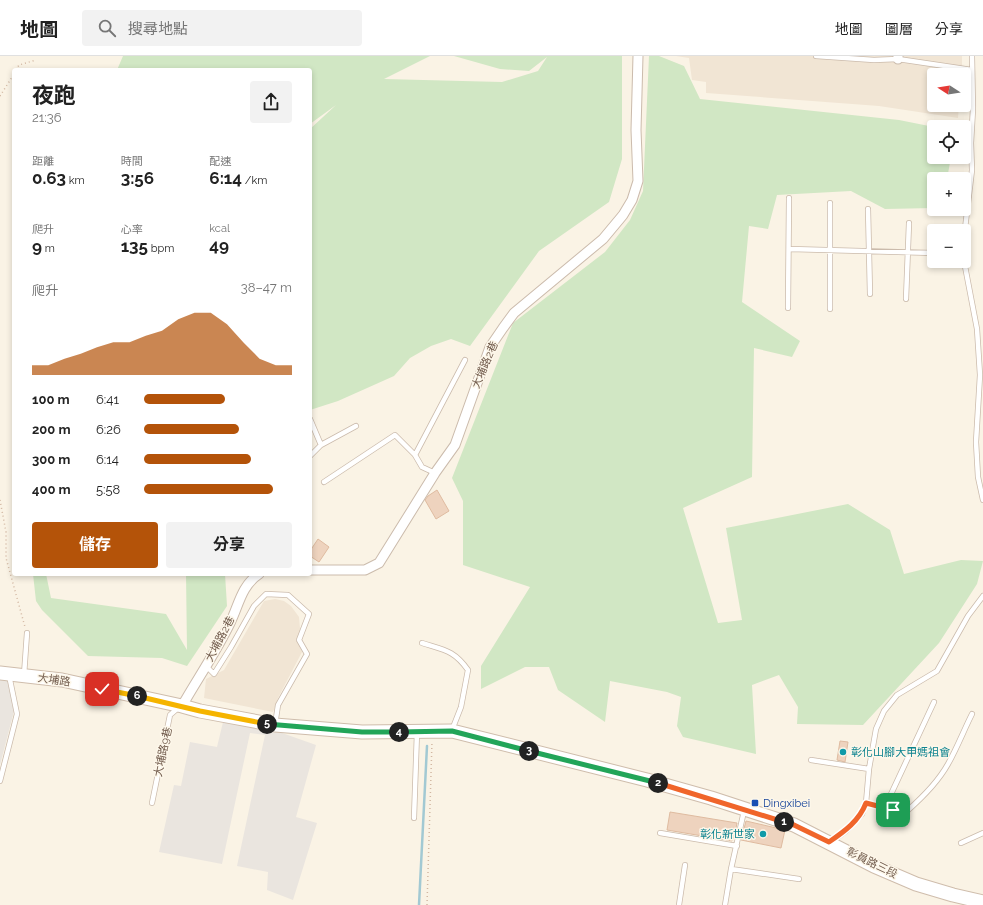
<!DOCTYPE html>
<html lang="zh-TW">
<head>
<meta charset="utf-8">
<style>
	body { margin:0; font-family:Raleway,"Noto Sans TC",sans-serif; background:#f2f2f2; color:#222; height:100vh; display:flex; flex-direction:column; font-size:15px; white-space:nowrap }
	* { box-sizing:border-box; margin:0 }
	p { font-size:13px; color:#767676 }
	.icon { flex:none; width:22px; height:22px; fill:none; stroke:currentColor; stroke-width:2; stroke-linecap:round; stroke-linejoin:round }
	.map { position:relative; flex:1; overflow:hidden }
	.details { position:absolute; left:12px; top:12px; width:300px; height:508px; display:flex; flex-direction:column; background:#fff; border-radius:4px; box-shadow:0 2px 6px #0003 }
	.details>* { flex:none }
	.needle { width:26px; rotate:282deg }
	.controls { position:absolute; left:927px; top:12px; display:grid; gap:8px }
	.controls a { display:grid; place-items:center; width:44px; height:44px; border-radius:4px; background:#fff; box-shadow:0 2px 6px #0003; font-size:20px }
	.pin { position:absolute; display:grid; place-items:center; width:34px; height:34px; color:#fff; margin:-17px; border-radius:8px; box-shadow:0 2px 6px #0006 }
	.km { position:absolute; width:20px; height:20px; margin:-10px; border-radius:50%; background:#222; color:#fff; font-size:11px; line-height:20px; text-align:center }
	.round { display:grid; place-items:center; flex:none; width:42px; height:42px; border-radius:4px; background:#f2f2f2 }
	.overview { display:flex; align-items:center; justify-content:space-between; height:68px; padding:0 20px }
	h1 { font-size:22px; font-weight:700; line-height:30px }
	.figures { display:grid; grid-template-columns:repeat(3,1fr); gap:6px; height:68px; padding:4px 20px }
	.figures div { display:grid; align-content:center }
	.figures b { font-size:17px; font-weight:700 }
	.figures small { font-size:11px; font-weight:400 }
	.figures p { font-size:11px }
	.chart { height:112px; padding:8px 20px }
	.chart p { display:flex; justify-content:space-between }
	.chart svg { width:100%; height:72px; margin-top:4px; fill:#b45309; opacity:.7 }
	.button { display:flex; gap:8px; margin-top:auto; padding:8px 20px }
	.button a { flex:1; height:46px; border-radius:4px; background:#b45309; color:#fff; font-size:16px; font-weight:700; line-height:46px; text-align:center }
	.button a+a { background:#f2f2f2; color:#222 }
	ul { padding:0 20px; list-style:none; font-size:13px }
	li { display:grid; grid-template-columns:64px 48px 1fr; align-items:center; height:30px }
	li i { height:10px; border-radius:5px; background:#b45309 }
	header { display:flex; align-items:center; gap:24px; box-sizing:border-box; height:56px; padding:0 20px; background:#fff; border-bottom:1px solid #e0e0e0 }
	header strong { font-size:19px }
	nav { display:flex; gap:22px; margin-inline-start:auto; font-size:14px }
	.search { width:280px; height:36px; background:#f2f2f2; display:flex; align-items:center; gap:10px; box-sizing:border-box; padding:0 14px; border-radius:4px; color:#767676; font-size:15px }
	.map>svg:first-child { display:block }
</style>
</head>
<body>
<header>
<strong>地圖</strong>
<div class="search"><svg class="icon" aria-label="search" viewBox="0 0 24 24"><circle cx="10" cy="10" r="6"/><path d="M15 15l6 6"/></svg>搜尋地點</div>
<nav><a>地圖</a><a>圖層</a><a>分享</a></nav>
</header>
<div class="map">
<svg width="983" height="849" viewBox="0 0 983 849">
	<rect width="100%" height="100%" fill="#faf3e5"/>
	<path fill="#f1e5d4" d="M676 0H962V19H934V49H959L958 62 879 50 706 37V26L692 24 689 2Z
		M275 543 284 545 291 550 299 561 302 596 278 642 273 656 204 642 206 623 224 614 264 545Z"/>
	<path fill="#eae5df" d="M0 619 11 621 14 655 0 709Z
		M224 662 268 672 316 689 296 761 317 767 293 844 267 834 268 816 237 810 265 679 250 677 222 808 159 796 174 729 181 730 190 686 217 691Z"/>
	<path fill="#d1e7c4" d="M123 0H430L384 23 502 26 538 15 547 1 529 15 500 13 454 0H622V103L609 146 539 195 470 290 451 283 431 290 410 302 394 320 338 345 310 354V73L336 49 310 68V14H117Z
		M649 0H659L684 10 700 43 899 64 934 71V101H951L947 123H934V152L885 153 851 135 777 139 768 173 749 170 742 246 800 285 792 301 754 292 752 421 683 452 718 567 742 564 726 472 848 448 890 474 904 518 961 504 983 505 977 528 939 587 863 669 797 668 798 651 779 619 752 629 756 698 683 681 677 670 681 641 667 636 610 625 605 666 558 634 549 611H525L481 633V610L530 531 463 509V445L452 422 513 267 605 196 630 164 643 135Z
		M33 518H46L51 542 166 558 187 594 186 518H225L227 550 187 610 162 602 88 600 42 554 36 545Z"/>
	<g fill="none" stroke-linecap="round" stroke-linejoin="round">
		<path stroke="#a2c9d3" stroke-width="2.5" d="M419 849 427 690"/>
	</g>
	<path fill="#eed3be" stroke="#dfbba0" d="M437 434 449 455 436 463 425 444 428 440Z
		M318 483 329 491 319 506 310 500V495Z
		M840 685 848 686 845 706 837 704Z
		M670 756 737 767 734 782H732V785L667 774Z
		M746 765 785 774 781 792 741 784Z"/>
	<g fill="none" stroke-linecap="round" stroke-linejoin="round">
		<g stroke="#cbbbac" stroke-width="6">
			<path id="lane" d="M816 0 874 4 898 3 972 14
				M830 147V253
				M868 153 870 238
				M964 181 972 114 971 87 973 53 972 0
				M790 193 934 197
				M964 205 977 273 980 319 976 386 978 421 983 444
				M906 243 909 167
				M788 252 789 142
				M310 363 321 389
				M415 399 465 304
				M310 400 321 389 356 370
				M324 426 395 379 415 399 422 411 435 417
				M422 587C444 594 454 594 468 614L461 651 452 674
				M206 610 214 618 231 591 254 550 266 538 288 539 309 558 299 584 307 598 278 649 275 669
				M24 619 27 577
				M811 704 869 713
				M0 725 17 658 9 619
				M152 747 170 659 178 652
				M866 747 893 753 907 755C923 741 938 726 948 708 957 692 964 674 972 658
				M885 751 934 646
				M414 762 417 676
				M660 777 737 790
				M831 786 847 774 862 758 866 747 869 713 876 673 884 655 897 639 937 615 968 560 983 540
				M961 787 983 777
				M731 813 799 823
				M679 849 685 809
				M725 849 731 813 744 755"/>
		</g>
		<g stroke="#cbbbac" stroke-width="11">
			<path id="street" d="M898 3V0
				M310 514H365L379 507 435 417 455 389 490 291 503 272 514 257 603 183 623 159 632 144 638 125 636 74 638 0
				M182 650C198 622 216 596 230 567 239 549 241 530 259 518"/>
		</g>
		<g stroke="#cfbdac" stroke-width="15">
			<path id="secondary" d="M0 617 62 624 182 650 200 655 275 669 362 676 452 675 647 724 711 742 794 769 874 810 916 828 953 839 983 846"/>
		</g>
		<path stroke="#d2b7a2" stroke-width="1.5" stroke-dasharray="1 3" stroke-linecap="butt" d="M16 14 19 9 36 4
			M0 40 14 18
			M0 444 6 476V502L25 571
			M427 849 432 685"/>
		<use href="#lane" stroke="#fff" stroke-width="4.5"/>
		<use href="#street" stroke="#fff" stroke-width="9"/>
		<use href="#secondary" stroke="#fff" stroke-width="13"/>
	</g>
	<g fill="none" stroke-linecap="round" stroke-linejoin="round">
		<g stroke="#fff" stroke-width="8">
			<path id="split-1" d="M784 766 794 769 829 786C845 775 859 765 866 747L893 754"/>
		</g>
		<g stroke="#fff" stroke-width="8">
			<path id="split-2" d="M658 727 784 766"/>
		</g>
		<g stroke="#fff" stroke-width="8">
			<path id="split-3" d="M529 695 658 727"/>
		</g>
		<g stroke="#fff" stroke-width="8">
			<path id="split-4" d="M399 676 452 675 529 695"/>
		</g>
		<g stroke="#fff" stroke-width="8">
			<path id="split-5" d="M267 668 362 676H399"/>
		</g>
		<g stroke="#fff" stroke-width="8">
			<path id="split-6" d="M137 640 200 655 267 668"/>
		</g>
		<g stroke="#fff" stroke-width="8">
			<path id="split-7" d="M102 633 137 640"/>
		</g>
		<use href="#split-1" stroke="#f0652b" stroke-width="5"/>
		<use href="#split-2" stroke="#f0652b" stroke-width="5"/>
		<use href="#split-3" stroke="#22a559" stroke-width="5"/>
		<use href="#split-4" stroke="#22a559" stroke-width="5"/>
		<use href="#split-5" stroke="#22a559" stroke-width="5"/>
		<use href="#split-6" stroke="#f5b400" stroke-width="5"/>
		<use href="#split-7" stroke="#f5b400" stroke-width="5"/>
	</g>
	<g fill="#0f9aa8" stroke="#fdf7ea" stroke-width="1.5">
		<circle cx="843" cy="696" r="4"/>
		<circle cx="763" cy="778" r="4"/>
	</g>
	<rect fill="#1a4fb4" stroke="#fdf7ea" stroke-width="1.5" x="751" y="743" width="8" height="8" rx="2"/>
	<g text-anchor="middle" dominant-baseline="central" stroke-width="3" stroke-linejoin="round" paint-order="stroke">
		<g font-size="11" fill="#715b4c" stroke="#fdf7ea">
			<text transform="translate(485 309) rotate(-67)">大埔路2巷</text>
			<text transform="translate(220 583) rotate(-62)">大埔路2巷</text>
			<text transform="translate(54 624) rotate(8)">大埔路</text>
			<text transform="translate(163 696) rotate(-78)">大埔路9巷</text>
			<text transform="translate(872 807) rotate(26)">彰員路三段</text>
		</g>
		<g font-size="11" fill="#0d838f" stroke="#fdf7ea" text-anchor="start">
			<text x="851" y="696">彰化山腳大甲媽祖會</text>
			<text x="755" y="778" text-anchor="end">彰化新世家</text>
		</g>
		<g font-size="11" fill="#164399" stroke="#fdf7ea" text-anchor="start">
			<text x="763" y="747">Dingxibei</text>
		</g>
	</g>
</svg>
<div class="controls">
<a><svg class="needle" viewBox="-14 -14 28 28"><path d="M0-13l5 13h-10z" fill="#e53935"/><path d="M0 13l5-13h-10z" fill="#767676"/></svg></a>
<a><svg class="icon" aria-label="locate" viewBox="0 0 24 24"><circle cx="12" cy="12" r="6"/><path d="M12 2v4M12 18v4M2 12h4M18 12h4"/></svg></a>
<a>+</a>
<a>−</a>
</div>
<div class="pin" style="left:893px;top:754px;background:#1e9e55"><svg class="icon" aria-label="arrive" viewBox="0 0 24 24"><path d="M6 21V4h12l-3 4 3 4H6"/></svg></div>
<div class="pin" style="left:102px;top:633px;background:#d93025"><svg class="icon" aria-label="check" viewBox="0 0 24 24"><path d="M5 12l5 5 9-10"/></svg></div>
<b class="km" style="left:784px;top:766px">1</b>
<b class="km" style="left:658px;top:727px">2</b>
<b class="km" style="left:529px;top:695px">3</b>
<b class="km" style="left:399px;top:676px">4</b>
<b class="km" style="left:267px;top:668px">5</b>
<b class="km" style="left:137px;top:640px">6</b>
<section class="details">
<div class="overview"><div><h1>夜跑</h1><p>21:36</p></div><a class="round"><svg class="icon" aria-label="share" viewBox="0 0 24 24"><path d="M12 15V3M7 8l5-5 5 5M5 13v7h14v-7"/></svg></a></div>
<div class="figures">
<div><p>距離</p><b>0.63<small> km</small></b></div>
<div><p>時間</p><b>3:56</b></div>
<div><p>配速</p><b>6:14<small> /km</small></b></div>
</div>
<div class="figures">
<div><p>爬升</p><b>9<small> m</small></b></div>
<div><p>心率</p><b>135<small> bpm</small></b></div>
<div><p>kcal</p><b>49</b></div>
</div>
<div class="chart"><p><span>爬升</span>38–47 m</p>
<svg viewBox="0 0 160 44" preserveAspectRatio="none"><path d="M0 44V38L10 38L20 34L30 31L40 27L50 24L60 24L70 20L80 17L90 10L100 6L110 6L120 13L130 24L140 34L150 38L160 38V44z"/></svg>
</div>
<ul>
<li><b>100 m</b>6:41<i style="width:55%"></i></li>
<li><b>200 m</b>6:26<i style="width:64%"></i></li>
<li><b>300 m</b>6:14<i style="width:72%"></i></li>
<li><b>400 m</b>5:58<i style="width:87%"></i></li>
</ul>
<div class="button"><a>儲存</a><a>分享</a></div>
</section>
</div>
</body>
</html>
